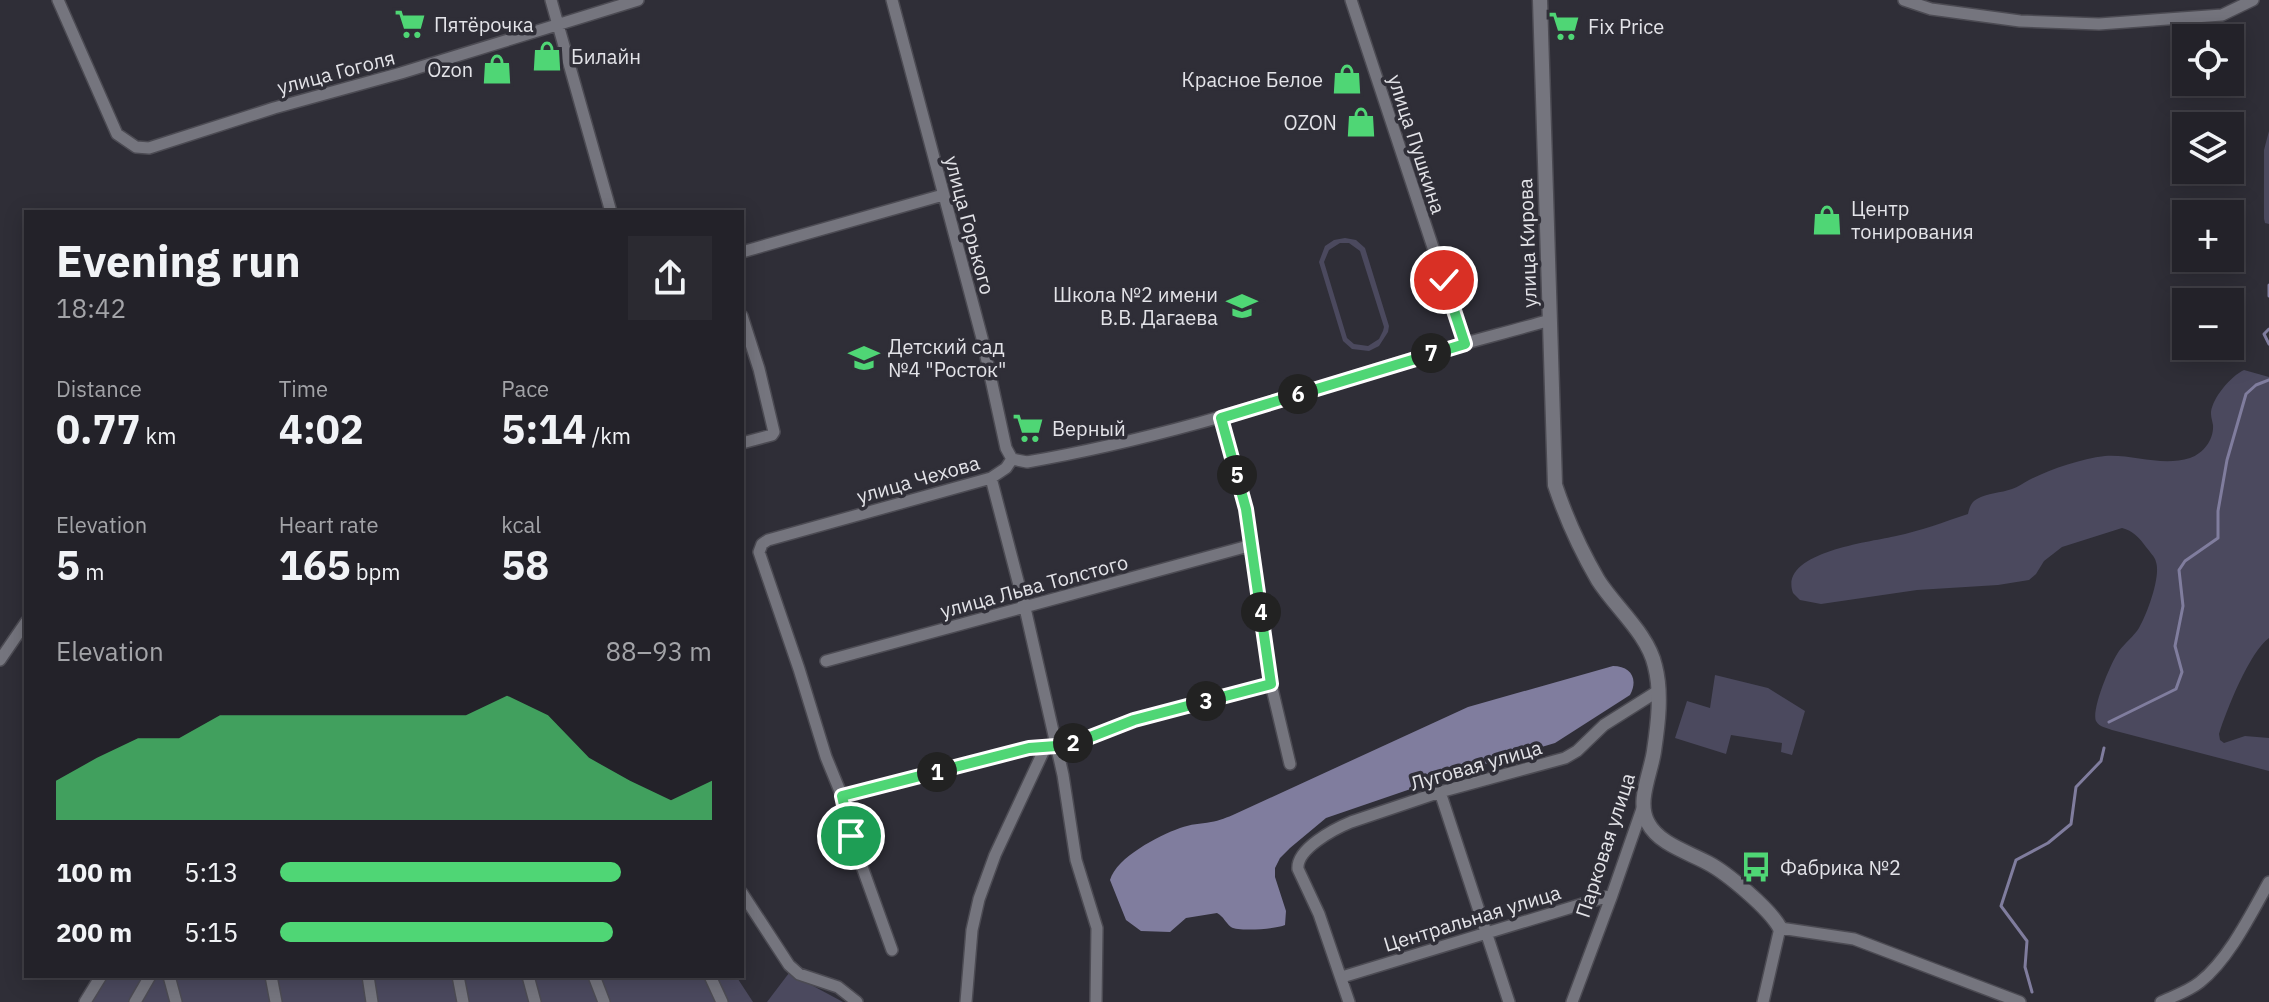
<!DOCTYPE html>
<html lang="en">
<head>
<meta charset="utf-8">
<style>
	body { margin:0; font-family:"IBM Plex Sans",sans-serif; background:#2b2a31; color:#f1f3f6; height:100vh; display:flex; flex-direction:column; font-size:30px; white-space:nowrap }
	* { box-sizing:border-box; margin:0 }
	p { font-size:26px; color:#a3a4a8 }
	.icon { flex:none; width:44px; height:44px; fill:none; stroke:currentColor; stroke-width:2; stroke-linecap:round; stroke-linejoin:round }
	.map { position:relative; flex:1; overflow:hidden }
	.sheet { position:absolute; left:24px; top:210px; width:720px; height:768px; display:flex; flex-direction:column; background:#232229; border-radius:0px; box-shadow:0 4px 20px #0003,0 0 0 2px #403f46 }
	.sheet>* { flex:none }
	.controls { position:absolute; left:2172px; top:24px; display:grid; gap:16px }
	.controls a { display:grid; place-items:center; width:72px; height:72px; border-radius:0px; background:#232229; box-shadow:0 4px 20px #0003,0 0 0 2px #403f46; font-size:40px }
	.pin { position:absolute; display:grid; place-items:center; width:68px; height:68px; color:#fff; margin:-34px; border:4px solid #fff; border-radius:50%; box-shadow:0 2px 8px #0007 }
	.km { position:absolute; width:40px; height:40px; margin:-20px; border-radius:50%; background:#222; color:#fff; font-size:22px; line-height:40px; text-align:center }
	.round { display:grid; place-items:center; flex:none; width:84px; height:84px; border-radius:0px; background:#2b2a31 }
	.head { display:flex; align-items:center; justify-content:space-between; height:136px; padding:0 32px }
	h1 { font-size:44px; font-weight:700; line-height:60px }
	.figures { display:grid; grid-template-columns:repeat(3,1fr); gap:12px; height:136px; padding:8px 32px }
	.figures div { display:grid; align-content:center }
	.figures b { font-size:40px; font-weight:700 }
	.figures small { font-size:22px; font-weight:400 }
	.figures p { font-size:22px }
	.chart { height:224px; padding:16px 32px }
	.chart p { display:flex; justify-content:space-between }
	.chart svg { width:100%; height:144px; margin-top:8px; fill:#4fd675; opacity:.7 }
	ul { padding:0 32px; list-style:none; font-size:26px }
	li { display:grid; grid-template-columns:128px 96px 1fr; align-items:center; height:60px }
	li i { height:20px; border-radius:10px; background:#4fd675 }
	.map>svg:first-child { display:block }
</style>
</head>
<body>
<div class="map">
<svg width="2269" height="1002" viewBox="0 0 2269 1002">
	<rect width="100%" height="100%" fill="#2f2e37"/>
	<path fill="#4b495e" fill-rule="evenodd" d="M2269 131V224L2265 223 2264 219V150Z
		M1345 238 1356 240 1365 248 1389 326 1388 332 1379 346 1369 351 1352 349 1343 341 1319 262 1325 246 1334 240ZM1340 243H1349L1360 251 1384 327 1383 331 1379 339 1368 346 1354 344 1347 338 1324 262 1329 250Z
		M2244 370 2269 377V638C2250 651 2226 711 2219 734L2220 740 2224 743 2245 736 2269 738V771L2112 730C2107 728 2099 727 2096 721 2091 710 2111 662 2119 651 2125 643 2134 636 2139 628 2147 614 2161 577 2156 562 2155 557 2149 551 2146 547 2139 537 2133 531 2122 528L2062 547 2044 561 2036 574 2029 580 1998 585 1917 590 1821 604 1800 600 1793 593C1778 552 1871 542 1896 536 1920 531 1944 522 1968 514 1969 509 1971 502 1977 499 1987 493 2001 493 2012 489 2018 487 2023 483 2029 480 2051 469 2080 459 2105 456 2133 454 2161 467 2190 458 2204 453 2214 439 2213 425 2212 419 2211 418 2211 412 2213 397 2231 376 2244 370Z
		M1715 675 1768 688 1805 711 1792 755 1781 752 1782 743 1731 735 1726 754 1675 738 1687 701 1710 708Z
		M789 973 843 1002H767Z
		M102 976H736L753 1002H85Z"/>
	<path fill="#807d9e" d="M1613 666C1630 666 1639 678 1630 695L1555 743 1469 769 1326 818 1290 848 1280 858 1275 868V877L1286 911 1285 925C1276 929 1239 932 1231 927 1225 922 1224 917 1217 913L1186 918 1170 932 1141 931 1126 920 1110 880C1117 857 1158 836 1180 828 1191 824 1200 824 1211 822 1219 821 1228 817 1235 814L1468 707Z"/>
	<g fill="none" stroke-linecap="round" stroke-linejoin="round">
		<path stroke="#807d9e" stroke-width="3" d="M2269 285V296
			M2269 329 2264 334 2269 344
			M2109 722 2176 689 2182 672 2175 646 2183 606 2179 570 2185 561 2218 538V511L2227 460 2246 394 2256 385 2269 380
			M2032 992 2025 967 2027 941 2001 906 2016 860 2048 843 2071 824 2076 787 2101 761 2104 748"/>
		<g stroke="#4c4b53" stroke-width="14">
			<path id="street" d="M58 0 117 134 136 147 149 148 274 108 401 73 638 0
				M551 0 611 212
				M892 0 982 338 1006 448 1012 459
				M1351 0 1465 344
				M1904 0 1931 9 2020 21 2099 24 2222 15 2253 0
				M742 252 943 195
				M742 316 759 369 774 432 772 435 742 443
				M1221 418 1246 509 1271 684 1290 764
				M1012 459 1027 462C1161 439 1285 398 1415 358 1459 344 1505 333 1550 320
				M991 478 1025 608 1063 775 1076 860 1097 928 1096 1002
				M0 660 26 622
				M826 661 1252 545
				M1440 792 1509 1002
				M842 796 1029 748 1070 745 1134 720 1271 684
				M742 893 789 965 799 974 838 987 857 1002
				M892 950 851 836 842 796 826 757 799 669 759 552 762 544 768 540 991 478 1006 468 1012 459
				M169 976 176 1002
				M271 976 276 1002
				M368 976 372 1002
				M458 976 463 1002
				M528 976 535 1002
				M594 976 604 1002
				M710 976 722 1002
				M1342 977 1612 895
				M85 1002 101 976
				M135 1002 150 976
				M966 1002 972 930 979 899 995 855 1045 748
				M1349 1002 1319 914 1298 869C1296 849 1334 829 1351 822L1440 792 1565 758 1577 751 1604 725 1658 691
				M1572 1002 1612 895 1643 806
				M1763 1002 1780 928 1854 939 2020 1002
				M2161 1002C2174 996 2189 991 2200 982 2229 959 2251 914 2269 882"/>
		</g>
		<g stroke="#4c4b53" stroke-width="17">
			<path id="secondary" d="M1540 0 1555 485C1566 518 1580 549 1598 580 1615 607 1648 634 1655 666 1662 693 1658 724 1654 751 1651 773 1636 802 1648 823 1659 844 1688 852 1708 863 1727 873 1770 909 1780 928"/>
		</g>
		<use href="#street" stroke="#75757e" stroke-width="11"/>
		<use href="#secondary" stroke="#75757e" stroke-width="14"/>
	</g>
	<g fill="none" stroke-linecap="round" stroke-linejoin="round">
		<g stroke="#fff" stroke-width="16">
			<path id="route" d="M851 836 842 796 1029 748 1070 745 1134 720 1271 684 1246 509 1221 418 1465 344 1444 280"/>
		</g>
		<use href="#route" stroke="#4fd675" stroke-width="10"/>
	</g>
	<defs>
		<g id="supermarket-bare" transform="scale(2.4)"><path d="M-6-5.5h2.5l.6 2H6L4.5 2H-2.5L-4.4-4H-6ZM-1.5 3.2a1.3 1.3 0 1 0 .1 0ZM3 3.2a1.3 1.3 0 1 0 .1 0Z" fill="#4fd675" stroke="#2f2e37" stroke-width="2.5" paint-order="stroke"/></g>
		<g id="shop-bare" transform="scale(2.4)"><path d="M-5-2.5h2.3a2.7 3.5 0 0 1 5.4 0H5L5.5 6h-11ZM-1.5-2.5h3a1.5 2.3 0 0 0-3 0Z" fill="#4fd675" stroke="#2f2e37" stroke-width="2.5" paint-order="stroke"/></g>
		<g id="school-bare" transform="scale(2.4)"><path d="M0-5L7-2L0 1L-7-2ZM-4 1L0 2.5L4 1V4Q0 6-4 4Z" fill="#4fd675" stroke="#2f2e37" stroke-width="2.5" paint-order="stroke"/></g>
		<g id="bus-bare" transform="scale(2.4)"><path d="M-5-6H5V4H4V6H2V4H-2V6H-4V4H-5ZM-3.5-4V0h7V-4ZM-3.5 1.2v1.5H-2V1.2ZM2 1.2v1.5H3.5V1.2Z" fill="#4fd675" stroke="#2f2e37" stroke-width="2.5" paint-order="stroke"/></g>
	</defs>
	<g fill-rule="evenodd">
		<use href="#supermarket-bare" x="410" y="24"/>
		<use href="#supermarket-bare" x="1564" y="26"/>
		<use href="#shop-bare" x="547" y="56"/>
		<use href="#shop-bare" x="497" y="69"/>
		<use href="#shop-bare" x="1347" y="79"/>
		<use href="#shop-bare" x="1361" y="122"/>
		<use href="#shop-bare" x="1827" y="220"/>
		<use href="#school-bare" x="1242" y="306"/>
		<use href="#school-bare" x="864" y="358"/>
		<use href="#supermarket-bare" x="1028" y="428"/>
		<use href="#bus-bare" x="1756" y="867"/>
	</g>
	<g text-anchor="middle" dominant-baseline="central" stroke-width="7" stroke-linejoin="round" paint-order="stroke">
		<g font-size="20" fill="#e3e3e8" stroke="#2f2e37" text-anchor="start">
			<text x="434" y="24">Пятёрочка</text>
			<text x="1588" y="26">Fix Price</text>
			<text x="571" y="56">Билайн</text>
			<text x="473" y="69" text-anchor="end">Ozon</text>
			<text x="1323" y="79" text-anchor="end">Красное Белое</text>
			<text x="1337" y="122" text-anchor="end">OZON</text>
			<text x="1851" y="208">Центр<tspan x="1851" dy="23">тонирования</tspan></text>
			<text x="1218" y="294" text-anchor="end">Школа №2 имени<tspan x="1218" dy="23">В.В. Дагаева</tspan></text>
			<text x="888" y="346">Детский сад<tspan x="888" dy="23">№4 "Росток"</tspan></text>
			<text x="1052" y="428">Верный</text>
			<text x="1780" y="867">Фабрика №2</text>
		</g>
		<g font-size="20" fill="#e3e3e8" stroke="#2f2e37">
			<text transform="translate(336 72) rotate(-15)">улица Гоголя</text>
			<text transform="translate(1417 144) rotate(72)">улица Пушкина</text>
			<text transform="translate(970 225) rotate(75)">улица Горького</text>
			<text transform="translate(1527 243) rotate(-92)">улица Кирова</text>
			<text transform="translate(918 479) rotate(-16)">улица Чехова</text>
			<text transform="translate(1034 586) rotate(-15)">улица Льва Толстого</text>
			<text transform="translate(1476 765) rotate(-16)">Луговая улица</text>
			<text transform="translate(1605 845) rotate(-72)">Парковая улица</text>
			<text transform="translate(1472 918) rotate(-17)">Центральная улица</text>
		</g>
	</g>
</svg>
<div class="controls">
<a><svg class="icon" aria-label="locate" viewBox="0 0 24 24"><circle cx="12" cy="12" r="6"/><path d="M12 2v4M12 18v4M2 12h4M18 12h4"/></svg></a>
<a><svg class="icon" aria-label="layers" viewBox="0 0 24 24"><path d="M12 4l9 5-9 5-9-5zM3 14l9 5 9-5"/></svg></a>
<a>+</a>
<a>−</a>
</div>
<div class="pin" style="left:851px;top:836px;background:#1e9e55"><svg class="icon" aria-label="arrive" viewBox="0 0 24 24"><path d="M6 21V4h12l-3 4 3 4H6"/></svg></div>
<div class="pin" style="left:1444px;top:280px;background:#d93025"><svg class="icon" aria-label="check" viewBox="0 0 24 24"><path d="M5 12l5 5 9-10"/></svg></div>
<b class="km" style="left:937px;top:772px">1</b>
<b class="km" style="left:1073px;top:743px">2</b>
<b class="km" style="left:1206px;top:701px">3</b>
<b class="km" style="left:1261px;top:612px">4</b>
<b class="km" style="left:1237px;top:475px">5</b>
<b class="km" style="left:1298px;top:394px">6</b>
<b class="km" style="left:1431px;top:353px">7</b>
<section class="sheet">
<div class="head"><div><h1>Evening run</h1><p>18:42</p></div><a class="round"><svg class="icon" aria-label="share" viewBox="0 0 24 24"><path d="M12 15V3M7 8l5-5 5 5M5 13v7h14v-7"/></svg></a></div>
<div class="figures">
<div><p>Distance</p><b>0.77<small> km</small></b></div>
<div><p>Time</p><b>4:02</b></div>
<div><p>Pace</p><b>5:14<small> /km</small></b></div>
</div>
<div class="figures">
<div><p>Elevation</p><b>5<small> m</small></b></div>
<div><p>Heart rate</p><b>165<small> bpm</small></b></div>
<div><p>kcal</p><b>58</b></div>
</div>
<div class="chart"><p><span>Elevation</span>88–93 m</p>
<svg viewBox="0 0 160 44" preserveAspectRatio="none"><path d="M0 44V32L10 25L20 19L30 19L40 12L50 12L60 12L70 12L80 12L90 12L100 12L110 6L120 12L130 25L140 32L150 38L160 32V44z"/></svg>
</div>
<ul>
<li><b>100 m</b>5:13<i style="width:79%"></i></li>
<li><b>200 m</b>5:15<i style="width:77%"></i></li>
</ul>
</section>
</div>
</body>
</html>
